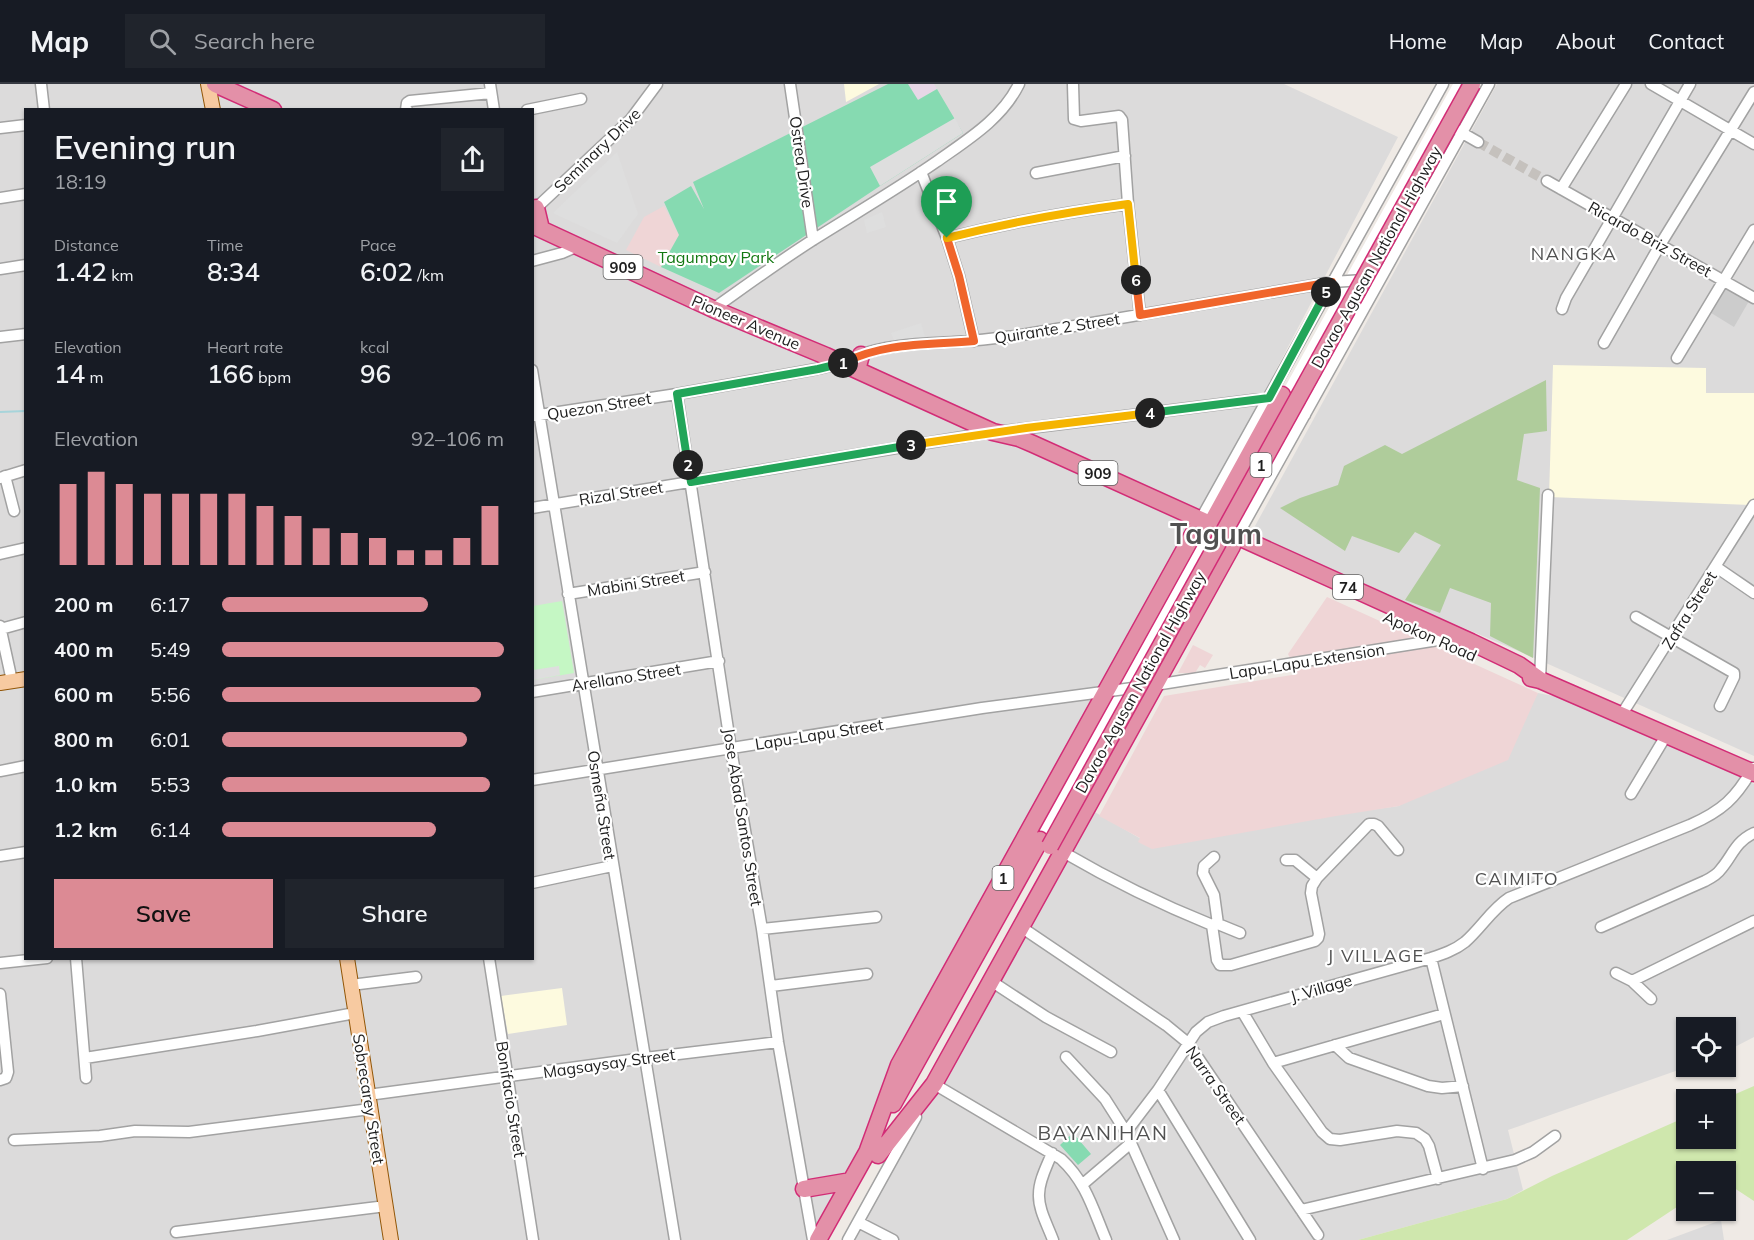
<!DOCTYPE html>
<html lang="en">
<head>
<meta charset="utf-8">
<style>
	body { margin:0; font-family:Mulish,sans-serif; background:#20242c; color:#f1f3f6; height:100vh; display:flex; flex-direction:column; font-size:22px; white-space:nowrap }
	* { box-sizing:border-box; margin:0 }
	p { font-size:20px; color:#9ea1a6 }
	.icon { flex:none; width:33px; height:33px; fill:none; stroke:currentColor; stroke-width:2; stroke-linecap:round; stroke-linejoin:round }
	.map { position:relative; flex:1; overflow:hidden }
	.side { position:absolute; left:24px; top:24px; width:510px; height:852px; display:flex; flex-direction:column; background:#171b24; border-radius:0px; box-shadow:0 2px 4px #0004 }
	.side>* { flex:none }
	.buttons { position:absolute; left:1676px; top:933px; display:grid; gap:12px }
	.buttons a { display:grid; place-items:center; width:60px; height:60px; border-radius:0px; background:#171b24; box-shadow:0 2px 4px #0004; font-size:30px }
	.pin { position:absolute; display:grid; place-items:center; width:51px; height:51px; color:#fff; margin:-62px -26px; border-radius:50% 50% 50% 0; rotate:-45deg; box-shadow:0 0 6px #0007 }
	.pin .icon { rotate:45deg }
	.km { position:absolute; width:30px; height:30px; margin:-15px; border-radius:50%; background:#222; color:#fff; font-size:16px; line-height:30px; text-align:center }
	.round { display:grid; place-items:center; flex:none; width:63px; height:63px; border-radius:0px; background:#20242c }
	.overview { display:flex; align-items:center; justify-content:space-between; height:102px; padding:0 30px }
	h1 { font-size:33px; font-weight:600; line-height:45px }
	.stats { display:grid; grid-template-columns:repeat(3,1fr); gap:9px; height:102px; padding:6px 30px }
	.stats div { display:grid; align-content:center }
	.stats b { font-size:26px; font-weight:600 }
	.stats small { font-size:16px; font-weight:400 }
	.stats p { font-size:16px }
	.chart { height:168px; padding:12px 30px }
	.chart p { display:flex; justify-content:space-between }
	.chart svg { width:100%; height:108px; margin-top:6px; stroke:#dc8a94; stroke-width:6 }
	.primary-button { display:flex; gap:12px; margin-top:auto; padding:12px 30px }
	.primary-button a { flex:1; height:69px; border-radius:0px; background:#dc8a94; color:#111; font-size:24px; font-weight:600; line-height:69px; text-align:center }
	.primary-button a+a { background:#20242c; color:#f1f3f6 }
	ul { padding:0 30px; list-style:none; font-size:20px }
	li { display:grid; grid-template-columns:96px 72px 1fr; align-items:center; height:45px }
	li i { height:15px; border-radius:8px; background:#dc8a94 }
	header { display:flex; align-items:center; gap:36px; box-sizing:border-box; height:84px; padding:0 30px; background:#171b24; border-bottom:2px solid #363941 }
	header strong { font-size:28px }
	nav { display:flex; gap:33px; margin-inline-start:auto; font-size:21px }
	.search { width:420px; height:54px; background:#20242c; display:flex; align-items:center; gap:15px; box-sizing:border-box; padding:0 21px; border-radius:0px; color:#9ea1a6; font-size:22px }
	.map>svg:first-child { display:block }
</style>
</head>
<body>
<header>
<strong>Map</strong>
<div class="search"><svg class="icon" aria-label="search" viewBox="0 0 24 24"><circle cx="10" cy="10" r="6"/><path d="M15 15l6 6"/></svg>Search here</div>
<nav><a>Home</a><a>Map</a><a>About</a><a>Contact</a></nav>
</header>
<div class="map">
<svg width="1754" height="1156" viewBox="0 0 1754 1156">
	<rect width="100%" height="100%" fill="#efeae5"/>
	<path fill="#dcdbdb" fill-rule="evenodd" d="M0 0H1284L1398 53 820 1156H0ZM26 26H532V874H26Z
		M1497 0H1754V672L1537 575 1249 453Z
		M1538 609 1594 620 1754 700V953L1725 968V944H1686L1687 983 1508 1046 1523 1106 1507 1115 1358 1156H851L1023 837 1093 727 1141 755 1139 758 1399 722 1532 618Z
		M1721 1136 1724 1156H1667Z"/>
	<path fill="#efd5d6" d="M664 122 679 151 661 183 626 166 644 133Z
		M1327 513 1538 609 1508 676 1399 722 1336 732 1152 765 1138 758 1140 754 1099 732 1164 612 1298 590 1288 570Z
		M1193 561 1213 571 1205 584 1200 581 1195 589H1178Z"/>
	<path fill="#e7d7e6" d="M908 0H934L937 5 917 16Z"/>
	<path fill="#fdfadf" d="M844 0H879L846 18Z
		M1553 281 1706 284V309H1754V414L1750 421 1549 413Z
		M562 904 567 941 508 950 501 912Z"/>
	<path fill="#ccc" d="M1724 202 1749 217 1734 243 1708 227Z"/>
	<path fill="#cfe7ad" d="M1754 1002V1117L1725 1098V1088H1686V1117L1627 1156H1358L1507 1115 1552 1092 1686 1033V1054H1725L1724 1015Z"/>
	<path fill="#afcc9b" d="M1546 296 1547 347 1524 350 1517 396 1540 404 1533 574 1490 552 1491 519 1450 504 1440 529 1405 516 1441 461 1415 448 1399 469 1352 452 1345 467 1280 424 1300 414 1338 401 1344 382 1385 361 1402 370Z"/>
	<path fill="#c5f7c4" d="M562 517 574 589 533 596V522Z"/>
	<path fill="#86dab1" d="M888 0H908L918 16 937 5 963 49 880 102 719 209 661 183 679 151 664 118 691 102 704 125 693 98Z
		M1073 1049 1091 1070 1078 1081 1060 1061Z"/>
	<path fill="#dedede" d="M955 34 963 49 880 102 870 83Z
		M617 68 638 130 617 159 553 129Z
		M882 128 886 143 867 149 864 136Z
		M921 239 925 253 894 256 891 249Z
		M559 582 560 591 533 596V586Z"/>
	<path fill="#fff" d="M1453 0H1478L1054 764 1035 754Z"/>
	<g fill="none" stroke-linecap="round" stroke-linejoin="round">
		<path stroke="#a7d4da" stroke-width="2" d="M0 328 26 327"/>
		<path stroke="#c5c1bd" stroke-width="10" stroke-dasharray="10 5" stroke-linecap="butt" d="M1478 58 1547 97"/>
		<g stroke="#a2a2a2" stroke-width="13">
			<path id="minor" d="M41 0 44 26
				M490 0 494 26
				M790 0 813 156
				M1651 0 1754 60
				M1073 1 1074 35 1081 37 1119 32 1122 36 1128 120 1140 231
				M406 26 407 19 410 17 491 9
				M527 26 581 15
				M0 44 26 41
				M1457 46 1478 58
				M921 88 947 154 959 192 974 257
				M1036 89 1125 72
				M1547 97 1754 214
				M1561 105 1626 0
				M0 114 26 110
				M533 127 631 35 657 0
				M947 154C1007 139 1067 128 1128 120
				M532 177 562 169 578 162
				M0 185 26 181
				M713 225C747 201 781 176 816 154 856 129 897 105 936 78 967 56 1002 35 1019 0
				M1562 225 1566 214 1690 0
				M0 253 26 250
				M1604 259 1660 161 1754 8
				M857 272C888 260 921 260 954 258 975 257 995 254 1015 252L1332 198 1380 195
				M1677 274 1754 146
				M532 286 675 1156
				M677 310 731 665 762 845 778 958 813 1156
				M533 332 677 310 817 285 843 279
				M5 392 14 427
				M0 394 26 386
				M532 424 981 350 1269 314 1279 316 1305 331
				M1198 440 1443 0
				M1235 456 1489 0
				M0 470 26 464
				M1716 483 1754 509
				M568 510 705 488
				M1636 533 1734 589V593L1720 622
				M0 542 12 597
				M1 545 26 538
				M1540 596 1548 411
				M532 608 719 577
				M1622 630 1754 421
				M0 687 26 682
				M532 696 982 624 1155 601 1457 553
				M1631 710 1667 650
				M1063 768C1111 796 1160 820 1212 841
				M0 772 26 768
				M1214 773 1204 782 1203 789 1214 811 1218 840
				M1286 776H1295L1317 794
				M532 799 612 782
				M1021 843 1166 941 1188 959 1318 1151
				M1601 843 1705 797C1711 794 1717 791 1721 785 1733 771 1735 758 1754 749
				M762 845 876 833
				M1240 849 1218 840 1212 841 1217 876 1220 881H1231L1315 857 1318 854 1319 850 1311 809 1312 802 1317 794 1369 740H1374L1378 742 1398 766
				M76 874 86 994
				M489 874 533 1156
				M1431 874 1483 1085
				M0 879 47 874
				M1616 889 1632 897 1651 915
				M991 897 1046 933 1111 968
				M1632 897 1754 837
				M351 901 416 893
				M771 902 867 890
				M0 910 8 988 6 994 0 996
				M1242 927 1273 979 1322 1048 1330 1055 1340 1056 1397 1047 1416 1049 1425 1055 1429 1062 1438 1095
				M1335 961 1349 974 1428 1002 1442 1004 1463 1002
				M1066 973 1105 1015 1126 1048 1174 1156
				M85 974 257 947 355 929
				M1273 979 1444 930
				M932 1003 934 1000 1061 1075C1086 1098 1093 1125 1106 1156
				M1158 1006 1250 1156
				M368 1011 645 974 778 958
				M1126 1048 1158 1006 1196 948 1208 938 1224 932 1431 874C1443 870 1455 866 1465 858 1481 844 1492 825 1509 814L1690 741C1722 727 1736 714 1753 684
				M14 1056 100 1052 135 1047 189 1048 370 1025
				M1052 1069C1047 1082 1039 1096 1039 1110 1038 1125 1048 1142 1053 1156
				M1083 1100 1131 1059
				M1301 1126 1515 1076 1533 1068 1555 1052
				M858 1138 893 1156
				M176 1148 386 1122
				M848 1156 916 1033"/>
		</g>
		<g stroke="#925607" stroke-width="16">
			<path id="major" d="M208 0 213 26
				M0 599 26 595
				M347 874 391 1156"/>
		</g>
		<g stroke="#d22c76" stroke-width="19">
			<path id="highway" d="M215 0 273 26
				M536 124 541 145
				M532 141 713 225 826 272 993 348 1019 354 1033 360 1471 558 1519 581 1540 596
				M857 286 861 271
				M1206 449 1282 311
				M1531 594 1540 596 1754 689
				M893 1020 1040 756
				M868 1066 899 981 1196 445 1210 440
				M878 1071 934 1000 1232 462 1228 448
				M804 1105 851 1097
				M818 1156 874 1056"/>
		</g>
		<use href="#minor" stroke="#fff" stroke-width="10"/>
		<use href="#major" stroke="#f7caa1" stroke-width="14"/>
		<use href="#highway" stroke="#e390a8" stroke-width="16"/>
		<g stroke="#d22c76" stroke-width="19" stroke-linecap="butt">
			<path id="highway-bridge" d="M1050 762 1472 0"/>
		</g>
		<use href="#highway-bridge" stroke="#e390a8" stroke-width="16"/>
	</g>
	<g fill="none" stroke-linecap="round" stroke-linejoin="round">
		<g stroke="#fff" stroke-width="12">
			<path id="split-1" d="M843 279C884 258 929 261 974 257L959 192 947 154"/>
		</g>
		<g stroke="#fff" stroke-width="12">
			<path id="split-2" d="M688 381 677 310 818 285 843 279"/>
		</g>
		<g stroke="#fff" stroke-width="12">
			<path id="split-3" d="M688 381 691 398 911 361"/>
		</g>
		<g stroke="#fff" stroke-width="12">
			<path id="split-4" d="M911 361 1026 344 1150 329"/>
		</g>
		<g stroke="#fff" stroke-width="12">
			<path id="split-5" d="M1150 329 1269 314 1326 208"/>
		</g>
		<g stroke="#fff" stroke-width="12">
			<path id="split-6" d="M1136 196 1140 231 1332 198 1326 208"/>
		</g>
		<g stroke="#fff" stroke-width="12">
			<path id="split-7" d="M947 154C1007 139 1067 128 1128 120L1136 196"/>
		</g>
		<use href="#split-1" stroke="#f0652b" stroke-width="8"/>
		<use href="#split-2" stroke="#22a559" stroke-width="8"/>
		<use href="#split-3" stroke="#22a559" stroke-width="8"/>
		<use href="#split-4" stroke="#f5b400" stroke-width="8"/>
		<use href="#split-5" stroke="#22a559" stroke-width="8"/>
		<use href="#split-6" stroke="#f0652b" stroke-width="8"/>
		<use href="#split-7" stroke="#f5b400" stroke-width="8"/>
	</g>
	<g text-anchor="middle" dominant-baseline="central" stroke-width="4.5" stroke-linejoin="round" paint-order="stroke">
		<g fill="#fff" stroke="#626262" stroke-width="1.5">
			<rect x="603.5" y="171" width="39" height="24" rx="4.5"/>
			<rect x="1250.5" y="369" width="21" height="24" rx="4.5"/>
			<rect x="1078.5" y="377" width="39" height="24" rx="4.5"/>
			<rect x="1333" y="491" width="30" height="24" rx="4.5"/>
			<rect x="992.5" y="782" width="21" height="24" rx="4.5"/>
		</g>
		<g font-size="15" font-weight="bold" fill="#1e1e1e">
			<text x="623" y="183">909</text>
			<text x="1261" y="381">1</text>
			<text x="1098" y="389">909</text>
			<text x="1348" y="503">74</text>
			<text x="1003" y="794">1</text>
		</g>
		<g font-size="16" fill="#1e1e1e" stroke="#fff">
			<text transform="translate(597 66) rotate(-44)">Seminary Drive</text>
			<text transform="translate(802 78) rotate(82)">Ostrea Drive</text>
			<text transform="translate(1650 155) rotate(29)">Ricardo Briz Street</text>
			<text transform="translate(1376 173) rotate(-61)">Davao-Agusan National Highway</text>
			<text transform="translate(746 238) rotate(23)">Pioneer Avenue</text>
			<text transform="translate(1057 244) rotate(-9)">Quirante 2 Street</text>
			<text transform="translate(599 322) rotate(-9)">Quezon Street</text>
			<text transform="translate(621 409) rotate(-9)">Rizal Street</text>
			<text transform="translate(636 499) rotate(-9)">Mabini Street</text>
			<text transform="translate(1689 526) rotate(-58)">Zafra Street</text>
			<text transform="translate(1430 552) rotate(24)">Apokon Road</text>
			<text transform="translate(1307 577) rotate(-9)">Lapu-Lapu Extension</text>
			<text transform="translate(626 593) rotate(-9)">Arellano Street</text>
			<text transform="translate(1140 598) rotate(-61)">Davao-Agusan National Highway</text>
			<text transform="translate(819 650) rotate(-9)">Lapu-Lapu Street</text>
			<text transform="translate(602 721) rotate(81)">Osmeña Street</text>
			<text transform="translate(743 733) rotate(81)">Jose Abad Santos Street</text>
			<text transform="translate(1321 904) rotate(-16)">J. Village</text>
			<text transform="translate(609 979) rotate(-8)">Magsaysay Street</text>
			<text transform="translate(1216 1001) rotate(55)">Narra Street</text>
			<text transform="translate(369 1015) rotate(81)">Sobrecarey Street</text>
			<text transform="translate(511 1015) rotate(81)">Bonifacio Street</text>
		</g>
		<g font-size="16" fill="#127811" stroke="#fff">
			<text x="716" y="173">Tagumpay Park</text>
		</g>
		<g font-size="18" letter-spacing="1.5" fill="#515151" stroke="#fff">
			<text x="1574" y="169">NANGKA</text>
			<text x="1517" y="794">CAIMITO</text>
			<text x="1376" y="871">J VILLAGE</text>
		</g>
		<g font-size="20" letter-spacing="1.5" fill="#515151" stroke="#fff">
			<text x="1103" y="1048">BAYANIHAN</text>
		</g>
		<g font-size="28" font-weight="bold" fill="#515151" stroke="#fff">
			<text x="1216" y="449">Tagum</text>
		</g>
	</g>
</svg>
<div class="buttons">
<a><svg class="icon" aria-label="locate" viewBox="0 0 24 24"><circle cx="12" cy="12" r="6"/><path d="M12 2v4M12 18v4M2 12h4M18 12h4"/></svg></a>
<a>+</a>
<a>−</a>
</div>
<div class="pin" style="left:947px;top:154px;background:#1e9e55"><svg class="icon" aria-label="arrive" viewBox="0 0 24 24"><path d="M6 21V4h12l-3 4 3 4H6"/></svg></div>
<b class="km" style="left:843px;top:279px">1</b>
<b class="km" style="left:688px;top:381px">2</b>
<b class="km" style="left:911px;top:361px">3</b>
<b class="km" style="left:1150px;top:329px">4</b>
<b class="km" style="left:1326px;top:208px">5</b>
<b class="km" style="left:1136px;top:196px">6</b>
<section class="side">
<div class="overview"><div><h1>Evening run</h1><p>18:19</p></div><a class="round"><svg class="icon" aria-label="share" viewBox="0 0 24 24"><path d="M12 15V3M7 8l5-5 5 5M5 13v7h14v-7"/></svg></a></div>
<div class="stats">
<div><p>Distance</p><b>1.42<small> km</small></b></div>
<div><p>Time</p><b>8:34</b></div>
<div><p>Pace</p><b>6:02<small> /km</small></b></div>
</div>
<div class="stats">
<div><p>Elevation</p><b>14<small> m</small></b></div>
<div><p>Heart rate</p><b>166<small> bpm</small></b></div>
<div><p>kcal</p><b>96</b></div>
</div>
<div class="chart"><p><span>Elevation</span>92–106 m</p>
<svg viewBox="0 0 160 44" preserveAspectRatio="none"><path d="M5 44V11M15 44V6M25 44V11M35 44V15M45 44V15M55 44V15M65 44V15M75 44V20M85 44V24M95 44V29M105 44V31M115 44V33M125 44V38M135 44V38M145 44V33M155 44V20"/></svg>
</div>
<ul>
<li><b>200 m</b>6:17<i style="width:73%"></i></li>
<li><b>400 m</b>5:49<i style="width:100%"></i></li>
<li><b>600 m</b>5:56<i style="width:92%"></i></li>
<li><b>800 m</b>6:01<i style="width:87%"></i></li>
<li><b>1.0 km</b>5:53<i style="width:95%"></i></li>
<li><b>1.2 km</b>6:14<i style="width:76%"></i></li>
</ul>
<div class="primary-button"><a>Save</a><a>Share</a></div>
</section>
</div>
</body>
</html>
